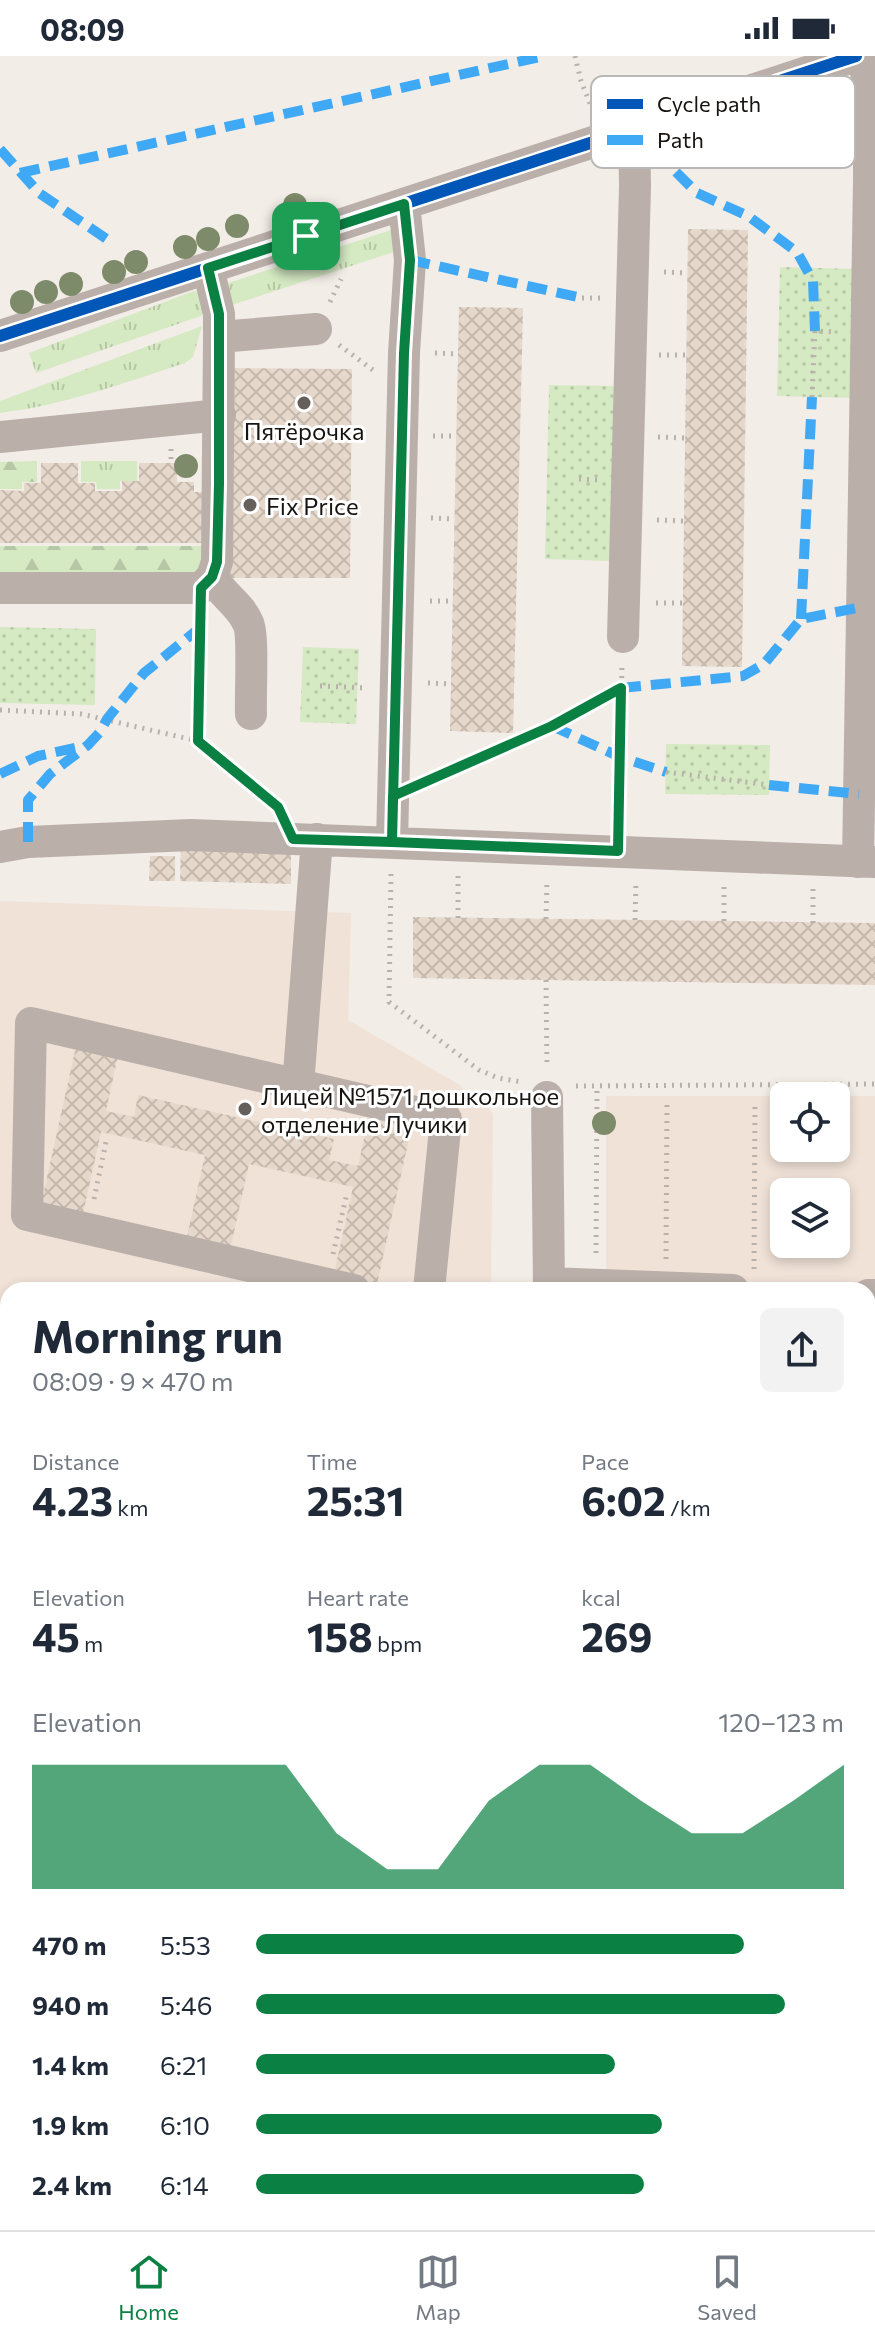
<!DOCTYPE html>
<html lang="en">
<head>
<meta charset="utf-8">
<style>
	body { margin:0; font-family:Commissioner,sans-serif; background:#f2f2f3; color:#1f2937; height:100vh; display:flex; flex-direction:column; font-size:30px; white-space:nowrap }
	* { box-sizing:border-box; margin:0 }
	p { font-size:26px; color:#747a83 }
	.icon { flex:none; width:44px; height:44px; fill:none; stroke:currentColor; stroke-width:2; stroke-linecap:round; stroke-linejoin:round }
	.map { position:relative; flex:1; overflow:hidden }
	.details { position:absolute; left:0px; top:1226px; width:876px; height:948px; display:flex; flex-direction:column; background:#fff; border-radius:24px 24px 0 0; box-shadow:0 4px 12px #0003 }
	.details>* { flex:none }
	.buttons { position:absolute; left:770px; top:1026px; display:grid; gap:16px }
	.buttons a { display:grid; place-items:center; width:80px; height:80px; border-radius:12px; background:#fff; box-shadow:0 4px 12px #0003; font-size:40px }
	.pin { position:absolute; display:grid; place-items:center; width:68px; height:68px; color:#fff; margin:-34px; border-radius:16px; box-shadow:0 4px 12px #0006 }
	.round { display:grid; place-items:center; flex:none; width:84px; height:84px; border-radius:12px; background:#f2f2f3 }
	.head { display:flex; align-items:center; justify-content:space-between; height:136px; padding:0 32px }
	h1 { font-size:44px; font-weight:700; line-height:60px }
	.stats { display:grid; grid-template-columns:repeat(3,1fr); gap:12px; height:136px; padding:8px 32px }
	.stats div { display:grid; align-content:center }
	.stats b { font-size:40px; font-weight:700 }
	.stats small { font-size:22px; font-weight:400 }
	.stats p { font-size:22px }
	.chart { height:224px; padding:16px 32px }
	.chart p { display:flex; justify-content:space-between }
	.chart svg { width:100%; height:144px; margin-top:8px; fill:#0b8043; opacity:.7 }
	ul { padding:0 32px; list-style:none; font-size:26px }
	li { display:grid; grid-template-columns:128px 96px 1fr; align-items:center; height:60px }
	li i { height:20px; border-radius:10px; background:#0b8043 }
	.status { display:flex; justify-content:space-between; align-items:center; height:56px; padding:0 40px; background:#fff; direction:ltr }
	.status svg { height:22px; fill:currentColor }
	.dock { display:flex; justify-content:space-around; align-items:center; height:112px; border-top:2px solid #e0e1e3; background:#fff; font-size:22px; color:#747a83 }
	.dock a { display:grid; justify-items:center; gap:4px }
	.dock .selected { color:#0b8043 }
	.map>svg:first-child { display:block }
</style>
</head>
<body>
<div class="status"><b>08:09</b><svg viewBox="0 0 49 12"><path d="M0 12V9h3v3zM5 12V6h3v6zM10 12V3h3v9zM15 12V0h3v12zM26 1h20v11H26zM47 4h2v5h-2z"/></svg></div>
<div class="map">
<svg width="875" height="2174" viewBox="0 0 875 2174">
	<defs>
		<pattern id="grass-tufts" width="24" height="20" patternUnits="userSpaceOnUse" patternTransform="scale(2)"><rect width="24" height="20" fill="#d5e9c3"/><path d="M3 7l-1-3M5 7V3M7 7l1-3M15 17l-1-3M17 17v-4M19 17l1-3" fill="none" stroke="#b6c7a6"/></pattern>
		<pattern id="forest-firs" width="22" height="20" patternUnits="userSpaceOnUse" patternTransform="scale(2)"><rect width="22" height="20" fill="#d5e9c3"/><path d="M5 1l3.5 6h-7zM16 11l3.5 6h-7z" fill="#b6c7a6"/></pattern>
		<pattern id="park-dots" width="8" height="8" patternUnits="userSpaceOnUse" patternTransform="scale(2)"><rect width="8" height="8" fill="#d5e9c3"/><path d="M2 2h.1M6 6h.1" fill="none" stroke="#b6c7a6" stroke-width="1.8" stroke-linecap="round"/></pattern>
		<pattern id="building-cross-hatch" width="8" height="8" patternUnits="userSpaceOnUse" patternTransform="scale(2)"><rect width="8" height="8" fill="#e6d8cb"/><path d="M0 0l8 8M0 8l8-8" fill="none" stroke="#c5b8ad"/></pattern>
	</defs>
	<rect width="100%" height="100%" fill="#f3ede7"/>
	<path fill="#f0e2d7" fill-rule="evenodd" d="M0 845 351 857 348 964 460 1029 468 1043 486 1048 493 1058 491 1234H8V1268L0 1262Z
		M606 1040H875V1479H868V1234H606ZM784 1040H836V1092H784ZM784 1136H836V1188H784Z"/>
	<path fill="url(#grass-tufts)" d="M391 174 397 195 229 250 222 229Z
		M194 235 202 237 204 254 201 260 36 317 29 297Z
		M202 270 193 301 185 307C125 327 63 349 0 357V345Z
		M81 405H137V425H120V433H97L96 426H81Z"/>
	<path fill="url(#forest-firs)" d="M37 405V426H22V433H0V406Z
		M0 490H205L202 517 0 519Z
		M0 1390 8 1391V1444H0Z
		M0 1512H8V1565H0Z"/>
	<path fill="url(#park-dots)" d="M780 211 856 213 853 342 777 340Z
		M549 329 614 330 610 505 545 503Z
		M0 571 96 573 95 649 0 647Z
		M303 591 359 593 356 668 300 666Z
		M666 688 770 689 769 739 665 738Z"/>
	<path fill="url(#building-cross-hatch)" d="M688 173 748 174 742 611 682 610Z
		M459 251 523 252 513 677 450 675Z
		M230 312 352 313 350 522H228Z
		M41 407H78V427H95V435H122V425H139V407H177V426H194V436H205V487H0V434L24 435V427H41Z
		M181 785 291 788V828L180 825Z
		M150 800H175V825H149Z
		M413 861 875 867V929L413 922Z
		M77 986 119 995 106 1055 134 1061 138 1039 334 1083 329 1104 358 1110 371 1051 414 1060 377 1228 334 1218 353 1131 249 1108 230 1194 186 1185 205 1099 101 1076 82 1162 40 1153Z
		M868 1297H875V1356H868Z
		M0 1447H8V1508H0Z
		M0 1655H8V2166H45V2174H0Z
		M232 2166H294V2174H232Z
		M475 2166H540V2174H475Z
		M726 2166H791V2174H726Z"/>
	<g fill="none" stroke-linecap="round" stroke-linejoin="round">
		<path stroke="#b9b1ac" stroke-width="5" stroke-dasharray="2 6" stroke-linecap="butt" d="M575 0 581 25 593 55
			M664 216 687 217
			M582 242H602
			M330 246 341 223
			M339 289 373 314
			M435 297 458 298
			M659 299H686
			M812 341 815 275 836 276
			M433 380H456
			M658 381 685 382
			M171 393V407
			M579 423 598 424
			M431 462 454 463
			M657 464 684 465
			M430 545H453
			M656 547H683
			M428 627 451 628
			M320 630 367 632
			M0 654 81 658 198 685 276 750
			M198 685 201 562
			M666 716 769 729
			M424 726 552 670 621 632
			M618 766 622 609
			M391 818 389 946 479 1014 498 1022 522 1026
			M458 862V819
			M546 863 547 824
			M635 864 636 825
			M724 865V830
			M813 867V832
			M546 924 547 1011
			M576 1030 875 1028
			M94 1143 106 1086
			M596 1197 597 1030
			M333 1198 347 1137
			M666 1203 667 1048
			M754 1213 755 1048
			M868 1383 875 1382
			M868 1678 875 1688
			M609 2174H643"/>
		<path stroke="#bbafaa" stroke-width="32" d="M0 280 856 0
			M219 281 316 273
			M0 381 220 359
			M212 521C222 539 240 548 248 567 254 579 250 640 251 658
			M0 532H201L212 521 217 506 219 281V258L208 212
			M623 581 635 130 634 73
			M392 786 404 297 410 204 404 148
			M0 791 28 786 191 779 875 806
			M858 806 869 125V52L865 0
			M298 1030 317 783
			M547 1041 549 1234
			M549 1227 733 1234
			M354 1234 27 1159 31 967 446 1063 429 1234
			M868 1239H875
			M0 1375H8
			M0 1592H8
			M868 1609H875
			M89 2174V2166
			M332 2174V2166
			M580 2174V2166
			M681 2174V2166"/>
		<path stroke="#3fa9f5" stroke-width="10" stroke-dasharray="20 10" stroke-linecap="butt" d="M0 93 39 137 108 184
			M676 116 697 137 748 160 797 196 813 225 815 275
			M20 117 544 0
			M410 204 582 242
			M801 563 812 341
			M621 632 743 620 764 608 801 563 862 551
			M552 670 620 701 666 716
			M0 718 38 700 84 690
			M769 729 859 738
			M28 786V744L50 718 88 689 100 676 107 663 144 617 201 571
			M0 1300H8
			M0 1540 8 1541
			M0 1627 8 1619"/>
		<g stroke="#fff" stroke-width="17">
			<path id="cycleway" d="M0 280 856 0"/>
		</g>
		<use href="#cycleway" stroke="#0057b8" stroke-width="12"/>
	</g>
	<g fill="#7d8b6a">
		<circle cx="295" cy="149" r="12"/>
		<circle cx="237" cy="170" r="12"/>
		<circle cx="208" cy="183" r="12"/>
		<circle cx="185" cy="191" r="12"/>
		<circle cx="136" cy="206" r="12"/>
		<circle cx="114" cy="216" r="12"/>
		<circle cx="71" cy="228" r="12"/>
		<circle cx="46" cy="236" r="12"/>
		<circle cx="22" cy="246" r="12"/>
		<circle cx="186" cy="410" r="12"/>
		<circle cx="604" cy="1067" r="12"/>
	</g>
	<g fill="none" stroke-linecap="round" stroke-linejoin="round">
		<g stroke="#fff" stroke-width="16">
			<path id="route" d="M306 180 208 212 219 258V428L217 506 212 521 201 532 198 685 278 751 293 783 392 786 393 740 552 670 621 632 618 795 392 786 404 297 410 204 404 148 306 180"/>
		</g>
		<use href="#route" stroke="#0b8043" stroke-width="10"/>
	</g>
	<g fill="#645f5b" stroke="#fff" stroke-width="3">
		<circle cx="304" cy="347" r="8"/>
		<circle cx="250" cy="449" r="8"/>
		<circle cx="245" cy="1053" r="8"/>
	</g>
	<g text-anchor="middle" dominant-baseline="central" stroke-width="6" stroke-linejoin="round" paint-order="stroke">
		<g font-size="24" fill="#171310" stroke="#fff" text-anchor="start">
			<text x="304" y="374" text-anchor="middle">Пятёрочка</text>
			<text x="266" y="449">Fix Price</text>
			<text x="261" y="1039">Лицей №1571 дошкольное<tspan x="261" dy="28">отделение Лучики</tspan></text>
		</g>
	</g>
	<rect x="591" y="20" width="264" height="92" rx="12" fill="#fff" stroke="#b9b8b7" stroke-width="2"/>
	<rect x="607" y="43" width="36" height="10" fill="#0057b8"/>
	<rect x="607" y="79" width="36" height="10" fill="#3fa9f5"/>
	<g font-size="22" fill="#171310">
		<text x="657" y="56">Cycle path</text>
		<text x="657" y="92">Path</text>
	</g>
</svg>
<div class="buttons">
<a><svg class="icon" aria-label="locate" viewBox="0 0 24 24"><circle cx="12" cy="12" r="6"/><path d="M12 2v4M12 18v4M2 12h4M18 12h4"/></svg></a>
<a><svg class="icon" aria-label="layers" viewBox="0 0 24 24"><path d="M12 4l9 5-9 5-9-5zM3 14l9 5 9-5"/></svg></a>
</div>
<div class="pin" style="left:306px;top:180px;background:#1e9e55"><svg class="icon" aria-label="arrive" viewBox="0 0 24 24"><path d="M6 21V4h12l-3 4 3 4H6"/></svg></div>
<section class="details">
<div class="head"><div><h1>Morning run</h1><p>08:09 · 9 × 470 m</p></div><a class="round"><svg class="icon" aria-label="share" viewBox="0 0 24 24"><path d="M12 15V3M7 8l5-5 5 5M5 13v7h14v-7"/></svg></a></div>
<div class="stats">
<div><p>Distance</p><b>4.23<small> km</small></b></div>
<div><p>Time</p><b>25:31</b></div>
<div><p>Pace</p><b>6:02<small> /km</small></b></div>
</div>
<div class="stats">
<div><p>Elevation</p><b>45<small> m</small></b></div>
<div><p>Heart rate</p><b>158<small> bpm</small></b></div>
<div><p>kcal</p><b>269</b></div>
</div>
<div class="chart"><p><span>Elevation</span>120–123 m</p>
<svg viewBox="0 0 160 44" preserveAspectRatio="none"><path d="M0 44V6L10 6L20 6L30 6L40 6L50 6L60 27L70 38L80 38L90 17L100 6L110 6L120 17L130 27L140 27L150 17L160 6V44z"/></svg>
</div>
<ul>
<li><b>470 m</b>5:53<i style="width:83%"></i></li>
<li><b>940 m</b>5:46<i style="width:90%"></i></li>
<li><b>1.4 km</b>6:21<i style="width:61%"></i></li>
<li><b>1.9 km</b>6:10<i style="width:69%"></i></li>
<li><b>2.4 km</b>6:14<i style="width:66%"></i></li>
</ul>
</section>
</div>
<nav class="dock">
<a class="selected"><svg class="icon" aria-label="home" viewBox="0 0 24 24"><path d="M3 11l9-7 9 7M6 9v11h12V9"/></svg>Home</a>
<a><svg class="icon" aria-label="map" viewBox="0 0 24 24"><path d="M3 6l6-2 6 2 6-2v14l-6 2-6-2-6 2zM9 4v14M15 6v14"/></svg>Map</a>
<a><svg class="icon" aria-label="saved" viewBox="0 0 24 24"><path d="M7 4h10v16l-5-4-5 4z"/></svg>Saved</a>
</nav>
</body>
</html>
